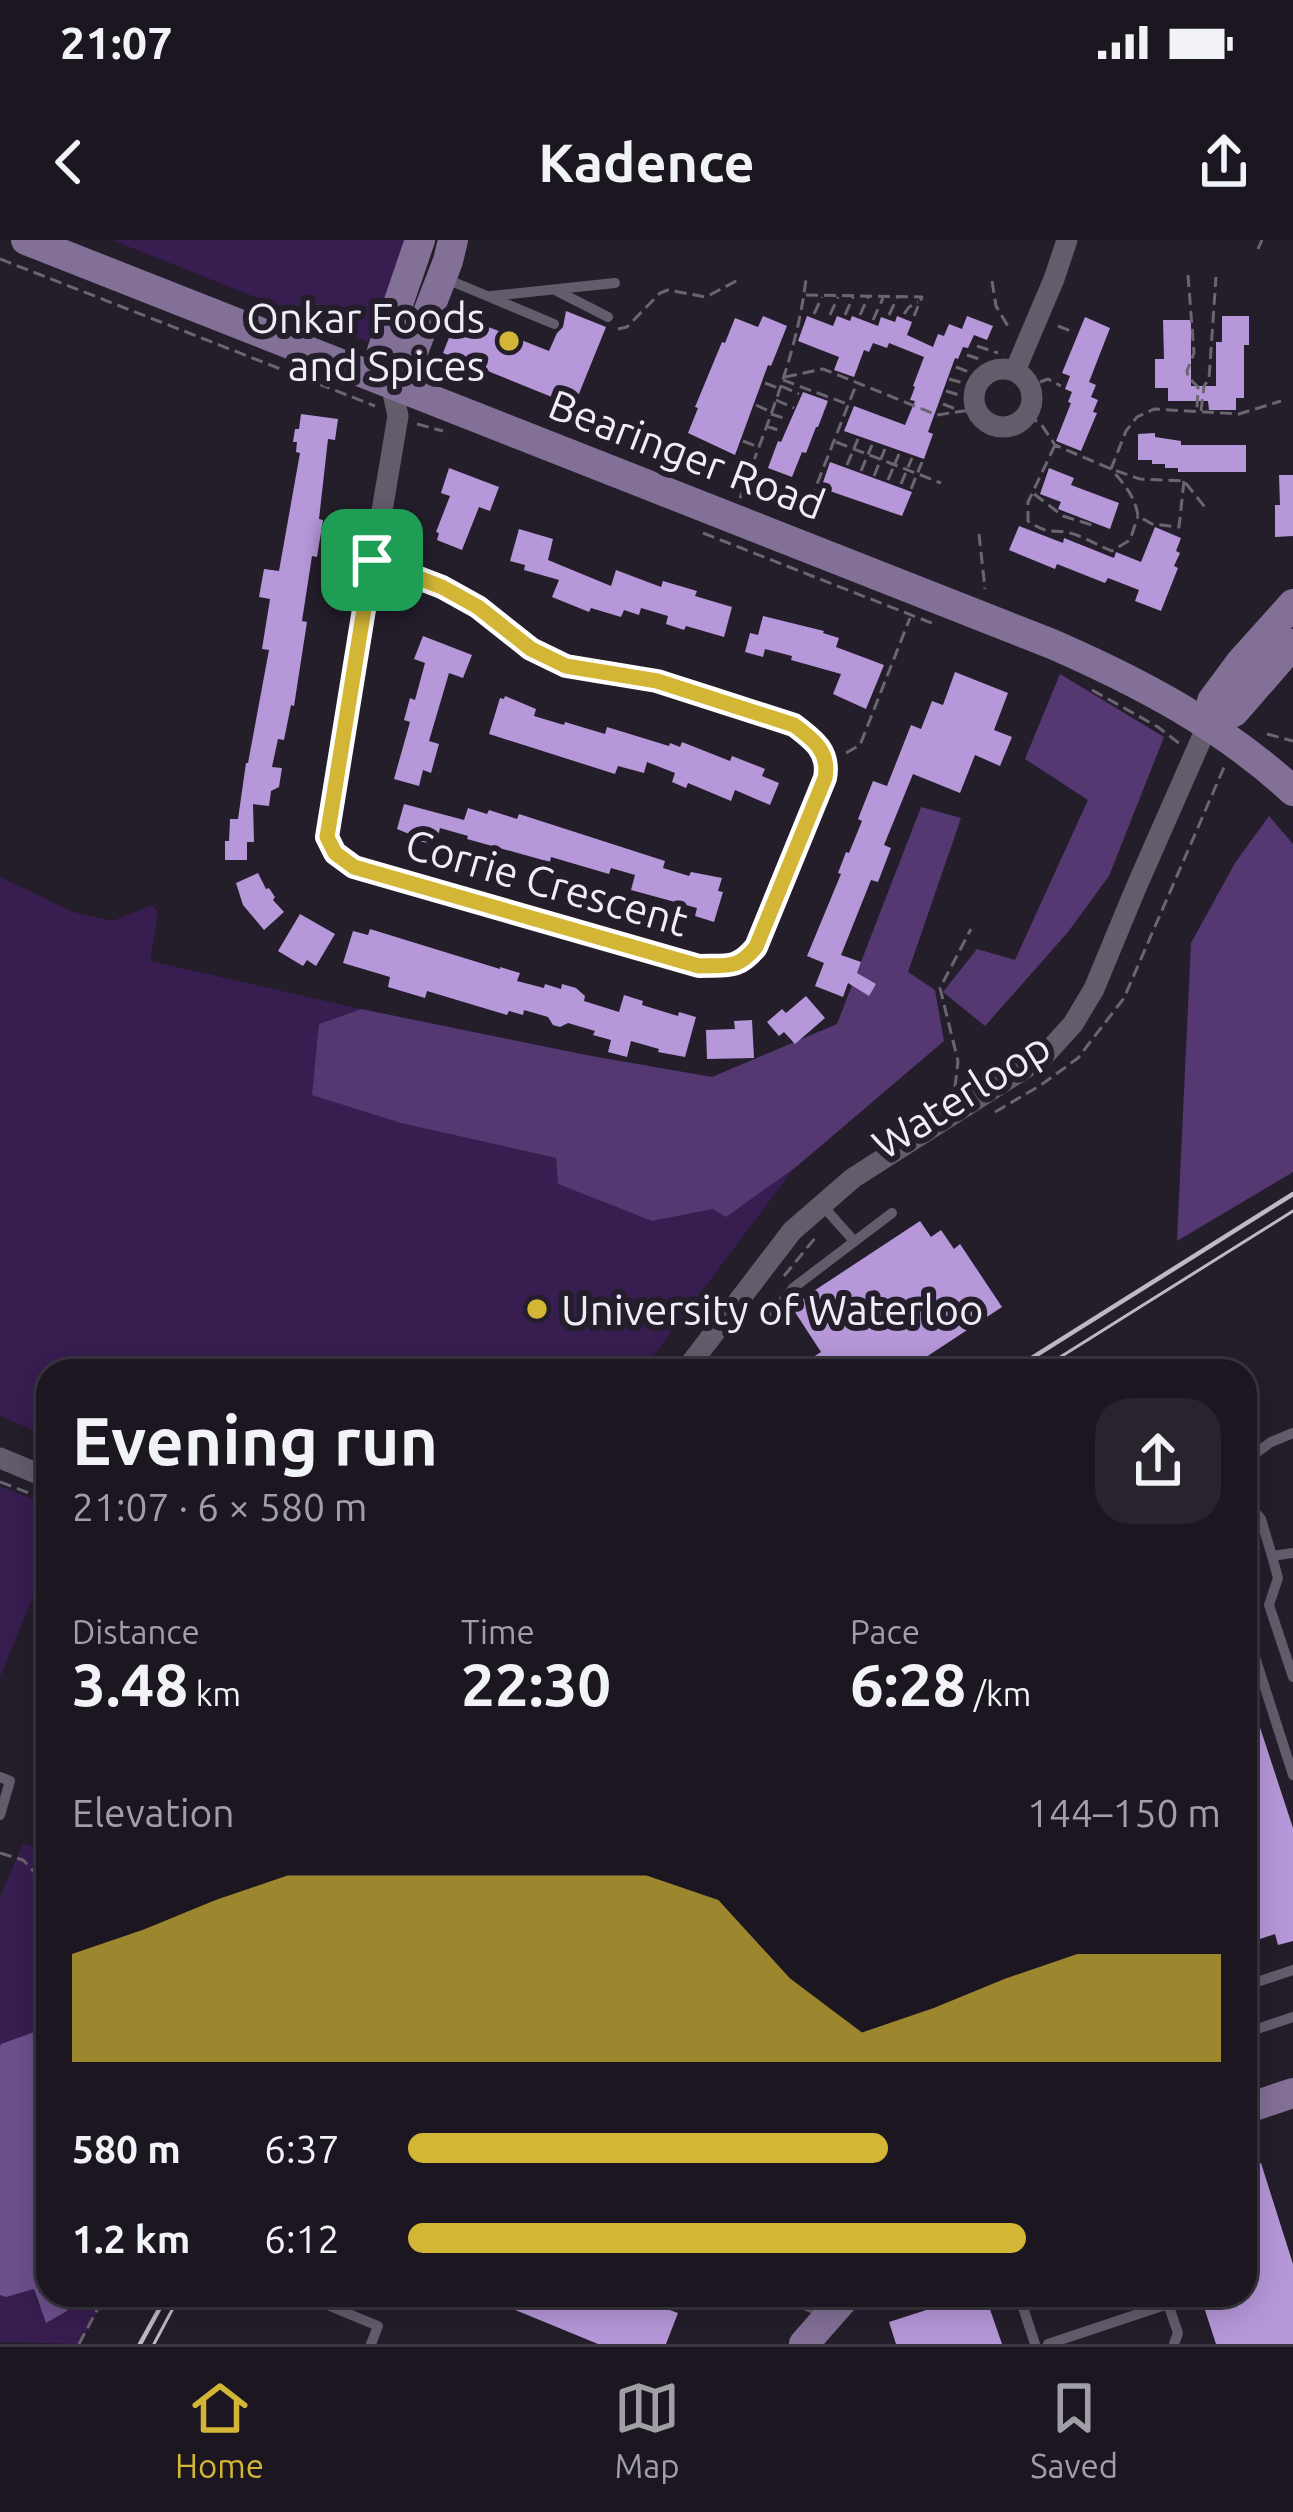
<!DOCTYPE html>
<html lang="en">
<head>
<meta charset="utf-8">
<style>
	body { margin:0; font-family:Ubuntu,sans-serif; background:#28232d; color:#f1f3f6; height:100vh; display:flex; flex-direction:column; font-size:45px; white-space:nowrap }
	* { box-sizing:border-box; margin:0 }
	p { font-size:39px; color:#a09fa5 }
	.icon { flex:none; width:66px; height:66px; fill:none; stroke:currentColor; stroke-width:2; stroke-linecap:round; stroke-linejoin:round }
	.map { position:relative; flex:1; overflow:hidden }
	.drawer { position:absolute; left:36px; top:1119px; width:1221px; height:948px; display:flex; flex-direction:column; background:#1b1620; border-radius:36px; box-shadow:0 6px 30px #0003,0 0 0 3px #39353e }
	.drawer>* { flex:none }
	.pin { position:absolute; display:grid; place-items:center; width:102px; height:102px; color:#fff; margin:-51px; border-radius:24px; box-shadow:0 6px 18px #0006 }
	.round { display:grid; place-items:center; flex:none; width:126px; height:126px; border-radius:36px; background:#28232d }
	.summary { display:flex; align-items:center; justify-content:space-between; height:204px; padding:0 36px }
	h1 { font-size:66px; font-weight:700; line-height:90px }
	.figures { display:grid; grid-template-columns:repeat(3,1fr); gap:18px; height:204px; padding:12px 36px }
	.figures div { display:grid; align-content:center }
	.figures b { font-size:60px; font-weight:700 }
	.figures small { font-size:33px; font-weight:400 }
	.figures p { font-size:33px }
	.chart { height:336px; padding:24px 36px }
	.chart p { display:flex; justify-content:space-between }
	.chart svg { width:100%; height:216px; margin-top:12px; fill:#d3b635; opacity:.7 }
	ul { padding:0 36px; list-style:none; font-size:39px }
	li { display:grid; grid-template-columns:192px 144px 1fr; align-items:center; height:90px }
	li i { height:30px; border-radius:15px; background:#d3b635 }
	.status { display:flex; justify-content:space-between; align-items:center; height:84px; padding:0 60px; background:#1b1620; direction:ltr }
	.status svg { height:33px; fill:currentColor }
	header { display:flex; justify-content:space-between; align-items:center; height:156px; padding:0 36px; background:#1b1620; font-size:54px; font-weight:700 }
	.menu { display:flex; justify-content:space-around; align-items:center; height:168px; border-top:3px solid #39353e; background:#1b1620; font-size:33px; color:#a09fa5 }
	.menu a { display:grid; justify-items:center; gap:6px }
	.menu .current { color:#d3b635 }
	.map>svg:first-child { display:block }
</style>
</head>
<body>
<div class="status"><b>21:07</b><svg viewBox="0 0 49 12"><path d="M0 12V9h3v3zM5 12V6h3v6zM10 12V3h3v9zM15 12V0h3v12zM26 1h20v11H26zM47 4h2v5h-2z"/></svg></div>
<header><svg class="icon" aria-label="back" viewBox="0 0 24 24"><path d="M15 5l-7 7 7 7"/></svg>Kadence<svg class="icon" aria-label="share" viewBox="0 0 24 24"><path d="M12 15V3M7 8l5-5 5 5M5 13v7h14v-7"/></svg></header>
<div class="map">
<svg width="1293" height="2104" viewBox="0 0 1293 2104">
	<rect width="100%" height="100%" fill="#241e2b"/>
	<path fill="#381d51" d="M112 0H407L398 28 368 102Z
		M0 637 73 672 113 681 152 665 158 672 150 721 361 769 319 784 401 883 556 918 558 944 652 981 713 969 726 976 795 927 642 1131H48V1196L0 1176Z
		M0 1246 48 1265V1320L0 1437Z
		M23 1604 48 1610V1787L2 1804 0 1807V1657Z
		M34 2049 38 2065 67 2071 75 2055H106L80 2104 0 2102V2055L6 2057Z"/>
	<path fill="#553872" d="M1060 434 1164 497 1109 636 1068 692 985 786 943 752 977 709 1015 720 1088 560 1025 519Z
		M921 567 961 578 908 732 935 750 944 801 796 927 726 977 713 969 652 981 558 944 556 918 401 883 312 855 319 784 361 769 586 815 712 837 837 784Z
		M1269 576 1293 604V932L1177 1001 1191 703 1235 623Z"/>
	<path fill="#6d4f8c" d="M48 1787V2055H75L67 2071 46 2083 34 2049 6 2057 0 2055V1807L1 1804Z"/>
	<path fill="#b697d9" d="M566 71 606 87 574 166 443 113 458 75 549 111 557 93 563 87Z
		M763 76 787 86 771 126 768 125 735 215 688 193 698 168 695 167 722 102 725 103 735 78 758 87Z
		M807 76 833 86 837 76 850 81 852 76 878 86 881 77 895 82 897 76 912 82 907 95 933 107 938 94 944 96 949 84 962 89 967 76 993 86 987 100 974 95 968 108 963 107 958 119 955 118 928 192 933 194 924 219 844 191 854 166 905 185 915 161 910 160 915 147 913 146 924 117 889 103 887 108 873 103 869 112 864 110 854 137 834 130 839 117 798 101Z
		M1222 76H1249V105H1244V158H1236V170H1209L1208 161H1168V148H1155V119H1164L1163 80H1191V146H1216V102H1222Z
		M1085 77 1110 88 1089 142 1096 145 1091 157 1098 160 1093 172 1097 173 1081 211 1056 201 1071 163 1068 162 1072 152 1065 149 1070 136 1062 133Z
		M803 152 828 161 818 187H816L806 213 802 212 792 237 768 228 778 201 781 202Z
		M301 174 338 179 335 200 328 199 319 279 323 280 317 317 312 316 302 381 307 382 294 466 291 465 284 500 278 499 272 527 282 528 279 547 271 551 269 566 253 564 254 602H247V620H225V601H229L230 579H238L246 523H248L269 410 262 409 270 359 259 357 264 329 279 331 300 213 296 212 297 202H293L295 189H299Z
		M1155 193V197L1181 201V205H1246V232H1178V228H1165V224H1152V220H1138V194Z
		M830 222 912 252 902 276 821 248Z
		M449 228 499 247 490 271 479 267 462 310 437 300 439 293 436 292 450 256 441 253Z
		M1049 228 1074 238 1071 245 1119 263 1110 289 1058 269 1061 262 1040 254Z
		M1279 235H1293V296L1275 297V265H1280Z
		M1019 286 1063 303 1064 298 1114 318 1116 312 1141 322 1155 287 1181 298 1176 311 1180 313 1174 326 1178 328 1161 371 1135 361 1139 350 1108 338 1105 343 1057 324 1055 329 1009 310Z
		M519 289 553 299 548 320 611 346 616 330 661 347 663 341 697 351 695 356 732 367 724 397 686 386 684 390 666 384 668 376 641 368 639 375 624 370 621 377 591 368 589 372 552 357 559 340 524 330 525 325 510 321Z
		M763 376 824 391 823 393 839 398 836 407 884 425 866 469 833 454 841 434 791 420 792 416 765 409 763 417 745 412 750 393 758 395Z
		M423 396 472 415 463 438 449 433 429 501 439 504 431 533 423 530 419 546 394 539 410 482 404 480 410 458 415 460 425 423 414 419Z
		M955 432 1008 453 994 490 1012 497 1000 526 975 515 960 553 913 534 884 605 891 608 878 642 871 640 841 715 861 722 857 733 876 744 869 756 848 743 843 757 815 746 824 723 807 716 841 634 838 633 846 612 849 613 862 581 858 579 873 541 887 546 911 485 921 489 932 461 943 465Z
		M505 456 536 469 534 476 564 485 565 482 605 494 607 487 669 506 670 503 680 507 682 502 730 521 732 516 765 529 762 536 779 543 770 565 735 550 731 561 688 543 686 548 672 542 675 533 647 522 644 533 618 526 615 534 489 494 500 458 504 459Z
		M404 564 464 580 468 568 487 574 489 570 517 579 519 574 665 621 663 628 689 636 691 632 722 638 718 651 723 652 714 682 695 676 697 668 631 650 635 635 611 628 609 634 551 617 550 622 467 599 468 596 440 588 436 605 419 601V598L397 589Z
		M258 633 266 649 269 648 275 657 273 660 284 672 264 690 243 665 236 643Z
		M300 674 335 694 316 726 307 720 303 726 278 711Z
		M370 689 500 729V727L520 733 517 741 544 748 545 744 561 749 562 744 576 748 585 756 584 761 619 772 624 755 643 761 642 765 678 776 679 772 696 777 685 817 658 812 659 809 631 801 627 817 608 812 611 800 593 795 595 791 568 783 560 787 553 785 548 777 524 770 523 775 509 771 507 775 427 751 425 758 388 747 390 737 343 723 353 691 368 695Z
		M806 756 825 778 795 804 784 792 779 796 767 782 782 769 786 773Z
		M752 780 754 818 707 819 706 790 735 789 734 781Z
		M920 981 931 997 941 990 954 1009 960 1004 1002 1067 905 1131H814L807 1121 821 1112 791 1066Z
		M1245 1451H1248L1293 1588V1701L1278 1705 1275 1694 1245 1704Z
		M1261 1923 1293 2024V2104H1216L1200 2055H1245V1929Z
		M479 2055H660L656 2065 678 2073 666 2104H598Z
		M973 2055H985L1002 2104H896L889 2082Z"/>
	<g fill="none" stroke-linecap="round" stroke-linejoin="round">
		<path stroke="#6a6571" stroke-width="3" stroke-dasharray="12 6" stroke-linecap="butt" d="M1258 9 1262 0
			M0 19 375 166
			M1188 35 1194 113 1187 131 1188 137 1198 147 1197 170
			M992 41 996 66 1009 88
			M806 55 922 57 914 76
			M814 74 822 57
			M904 74 909 67 918 62
			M830 75 838 57
			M845 75 853 57
			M860 75 868 57
			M889 75 897 58
			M873 80 883 58
			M1058 86 1073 92
			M618 89 627 87 660 53 668 50 706 57 740 39
			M977 106 998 113
			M967 115 982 120
			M956 127 969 132
			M785 137 823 129 937 175 976 169
			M949 139 963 143
			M783 140 847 164
			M1040 142 1048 139 1061 146
			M765 143 780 149
			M781 146 799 154
			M946 151 959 155
			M776 160 794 168
			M943 164 958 170
			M756 165 771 172
			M1201 171 1204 146 1209 139 1216 37
			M771 174 787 179
			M1027 175 1041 184 1055 205 1111 229 1140 239 1184 241 1208 271
			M417 184 443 191
			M766 186 781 191
			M743 201 758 207
			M836 202 941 243
			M1055 205 1028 262V281C1046 293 1046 290 1065 292 1080 294 1098 306 1112 311L1130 300 1138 276
			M699 212 747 232
			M847 225 858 199
			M861 231 872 205
			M690 233 703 203
			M874 236 885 209
			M888 240 899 214
			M1184 241 1179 287 1152 284 1138 276C1135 256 1124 244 1111 229L1126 191 1137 177 1154 169 1239 174 1281 161
			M901 244 912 218
			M911 249 922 222
			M1034 254 1063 276 1095 286
			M740 258C766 186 797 116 806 39
			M804 277 856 145
			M703 293 934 384
			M979 294 985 349
			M1092 450 1158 487 1180 504
			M1267 494 1293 501
			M846 513 860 505 910 378
			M955 847 958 821 940 748 971 689
			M995 872 1041 845 1078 818 1124 758 1225 525
			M784 1036 816 997
			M0 1242 48 1260
			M0 1613 23 1620 40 1638 48 1642
			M79 2104 105 2055"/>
		<path stroke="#635c6b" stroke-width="10" d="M444 38 554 84
			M557 51 608 77
			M491 56 615 43
			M822 965 854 1001
			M770 1078 793 1048 892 973
			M1245 1221 1271 1202 1293 1193
			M1245 1259 1261 1279 1272 1316
			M1293 1313 1272 1316 1278 1338 1269 1365 1293 1437
			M1245 1386 1293 1535
			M0 1537 10 1541 0 1575
			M1245 1746 1293 1730
			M1245 1793 1293 1777
			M303 2055 378 2086 371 2104
			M784 2055 824 2074
			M1019 2055 1035 2104
			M1165 2055 1178 2093 1174 2104
			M1021 2061 1039 2055
			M1048 2104 1168 2064"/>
		<path stroke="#635c6b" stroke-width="21" d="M974 158a29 29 0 1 1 58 0a29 29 0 1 1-58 0Z
			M1015 131 1054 39 1067 0
			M372 320C406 335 441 345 473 364 505 384 529 413 565 425 593 435 626 435 656 441 686 448 791 480 811 497 825 509 828 521 825 538L756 707C737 730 727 725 699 726L354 627 335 613 327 597 398 176 391 144
			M685 1131 792 991 853 938 1043 817 1073 784 1094 749 1135 650 1208 484
			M0 1218 48 1238"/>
		<path stroke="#827096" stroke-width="30" d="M26 0 1052 404C1139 442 1223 486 1293 551
			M391 144 409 122 448 21 453 0
			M391 144 382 111 420 0
			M1208 484 1212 461 1241 422 1293 364
			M1208 484 1234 472 1293 404
			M1245 1869 1293 1853
			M804 2104 847 2055"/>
		<path stroke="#beb9c3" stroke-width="3" d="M1038 1131 1293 971
			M154 2104 180 2055"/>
		<path stroke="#beb9c3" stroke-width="4.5" d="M1011 1131 1293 954
			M140 2104 167 2055"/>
	</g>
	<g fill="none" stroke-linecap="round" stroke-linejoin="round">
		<g stroke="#fff" stroke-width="24">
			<path id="route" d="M372 320 442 347 478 367 531 409 566 426 657 441 794 485C814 500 830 512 825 538L756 707C737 730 727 725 699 726L354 627 335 613 327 597Z"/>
		</g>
		<use href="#route" stroke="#d3b635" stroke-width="15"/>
	</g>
	<g fill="#d3b635" stroke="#241e2b" stroke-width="4.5">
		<circle cx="509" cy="101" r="12"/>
		<circle cx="537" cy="1069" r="12"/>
	</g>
	<g text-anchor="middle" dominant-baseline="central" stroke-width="12" stroke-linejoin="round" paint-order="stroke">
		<g font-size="42" fill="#f1edf6" stroke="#241e2b" text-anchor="end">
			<text x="485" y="77">Onkar Foods<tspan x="485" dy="48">and Spices</tspan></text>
			<text x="561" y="1069" text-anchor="start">University of Waterloo</text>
		</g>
		<g font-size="42" fill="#f1edf6" stroke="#241e2b">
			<text transform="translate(687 214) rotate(21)">Bearinger Road</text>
			<text transform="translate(547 642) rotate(16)">Corrie Crescent</text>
			<text transform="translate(961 855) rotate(-32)">Waterloop</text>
		</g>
	</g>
</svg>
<div class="pin" style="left:372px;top:320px;background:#1e9e55"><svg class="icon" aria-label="arrive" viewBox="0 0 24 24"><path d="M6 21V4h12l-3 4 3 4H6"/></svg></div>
<section class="drawer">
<div class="summary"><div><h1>Evening run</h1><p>21:07 · 6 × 580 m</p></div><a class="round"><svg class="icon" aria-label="share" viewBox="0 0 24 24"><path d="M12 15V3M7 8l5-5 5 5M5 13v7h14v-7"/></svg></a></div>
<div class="figures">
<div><p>Distance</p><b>3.48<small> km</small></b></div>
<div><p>Time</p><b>22:30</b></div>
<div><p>Pace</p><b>6:28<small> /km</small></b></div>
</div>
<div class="chart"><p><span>Elevation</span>144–150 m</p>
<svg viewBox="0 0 160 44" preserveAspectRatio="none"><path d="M0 44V22L10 17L20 11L30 6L40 6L50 6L60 6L70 6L80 6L90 11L100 27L110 38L120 33L130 27L140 22L150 22L160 22V44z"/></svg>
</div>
<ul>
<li><b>580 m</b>6:37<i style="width:59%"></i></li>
<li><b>1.2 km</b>6:12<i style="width:76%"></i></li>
</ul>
</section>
</div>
<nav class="menu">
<a class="current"><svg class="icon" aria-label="home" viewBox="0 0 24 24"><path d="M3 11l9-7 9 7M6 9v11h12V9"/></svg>Home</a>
<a><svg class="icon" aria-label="map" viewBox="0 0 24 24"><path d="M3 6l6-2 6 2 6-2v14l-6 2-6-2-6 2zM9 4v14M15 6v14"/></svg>Map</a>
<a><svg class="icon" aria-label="saved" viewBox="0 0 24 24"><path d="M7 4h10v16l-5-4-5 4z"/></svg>Saved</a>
</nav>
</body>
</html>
